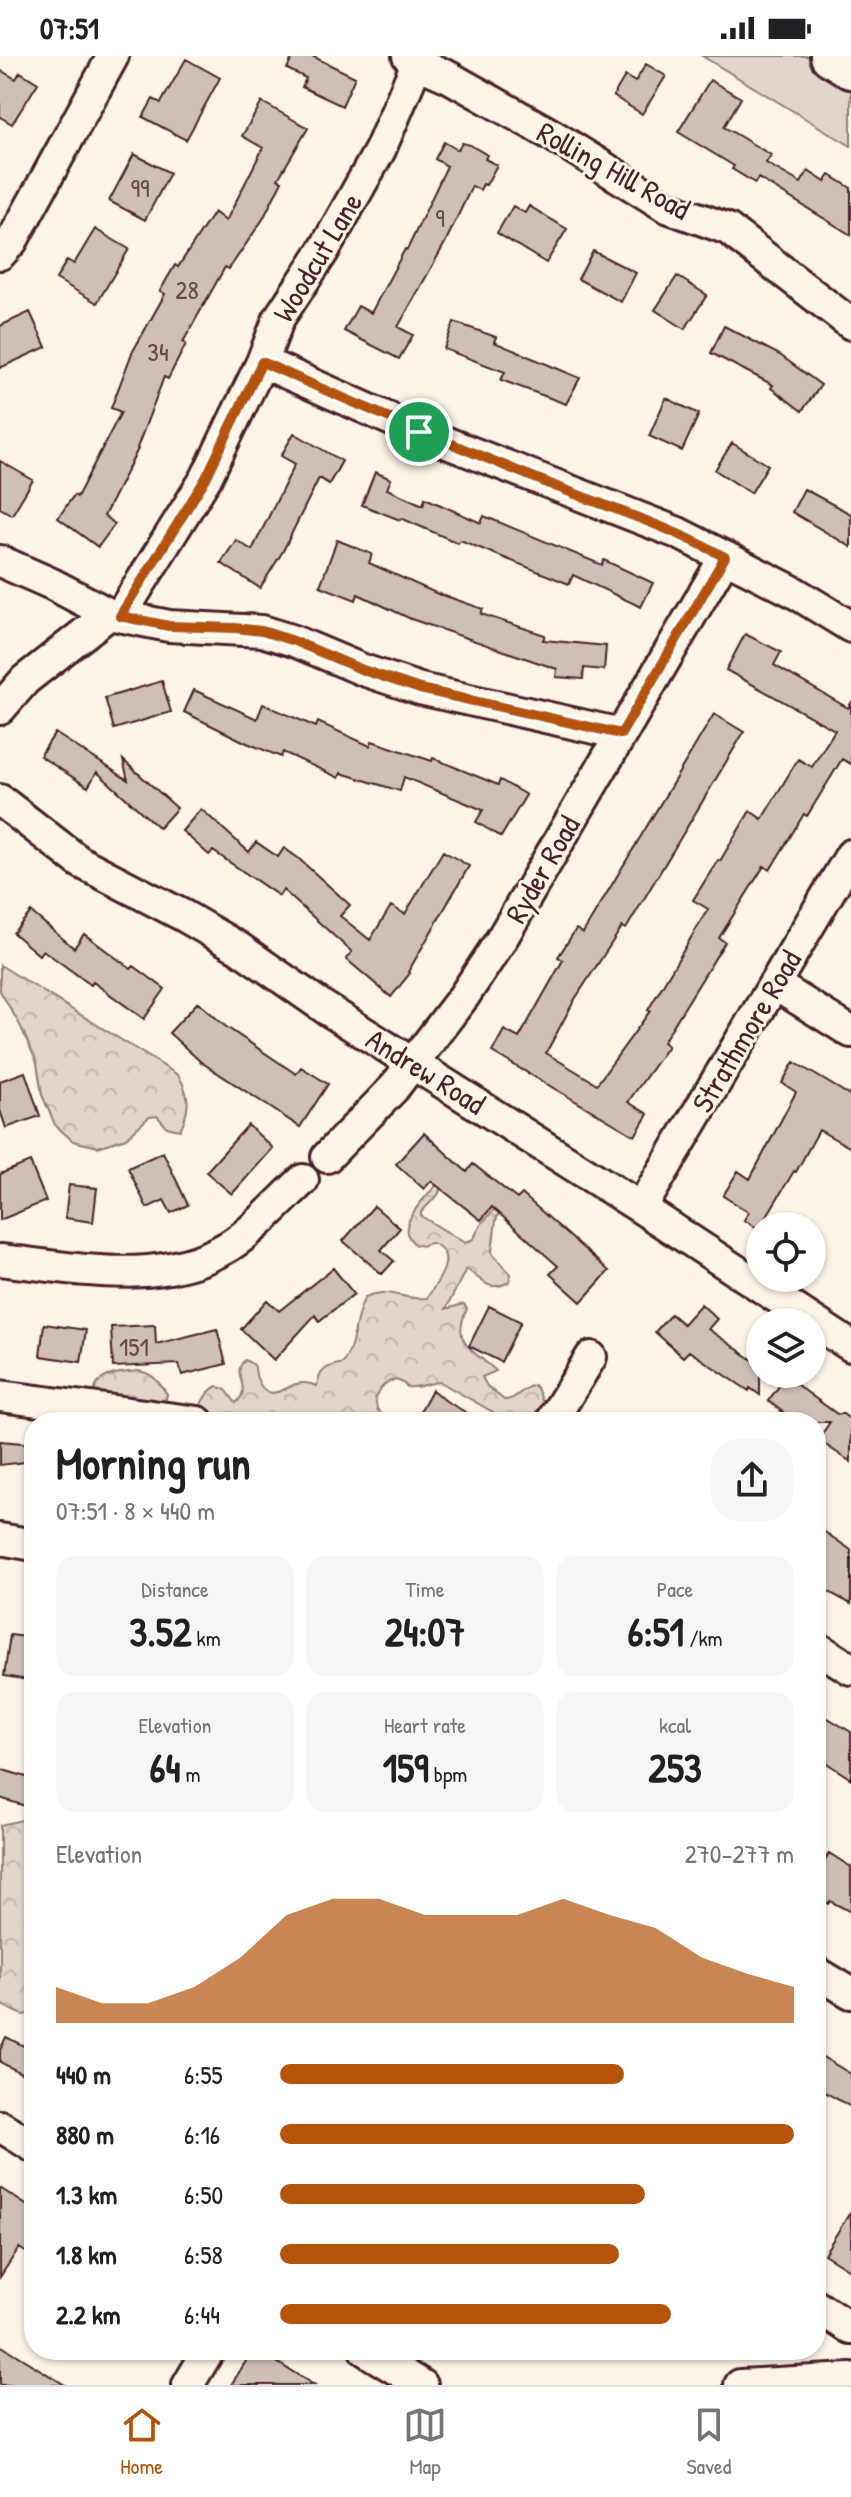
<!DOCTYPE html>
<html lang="en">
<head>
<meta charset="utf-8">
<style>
	body { margin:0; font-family:"Patrick Hand",sans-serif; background:#f6f6f6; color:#202124; height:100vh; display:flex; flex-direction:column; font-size:30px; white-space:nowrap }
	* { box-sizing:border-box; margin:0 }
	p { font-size:26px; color:#757577 }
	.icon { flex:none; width:44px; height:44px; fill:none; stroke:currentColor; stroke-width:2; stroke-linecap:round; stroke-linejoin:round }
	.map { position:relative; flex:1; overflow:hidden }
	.side { position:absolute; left:24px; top:1356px; width:802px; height:948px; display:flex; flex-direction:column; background:#fff; border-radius:32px; box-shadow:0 2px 6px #0004 }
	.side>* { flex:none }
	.tools { position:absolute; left:746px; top:1156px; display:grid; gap:16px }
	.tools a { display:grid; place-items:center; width:80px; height:80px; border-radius:50%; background:#fff; box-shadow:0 2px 6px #0004; font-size:40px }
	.pin { position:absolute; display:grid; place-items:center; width:68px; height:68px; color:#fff; margin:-34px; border:4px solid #fff; border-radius:50%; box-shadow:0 2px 8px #0007 }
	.round { display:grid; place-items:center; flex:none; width:84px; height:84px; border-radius:32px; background:#f6f6f6 }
	.summary { display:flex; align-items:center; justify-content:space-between; height:136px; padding:0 32px }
	h1 { font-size:44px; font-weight:700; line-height:60px }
	.figures { display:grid; grid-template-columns:repeat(3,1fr); gap:12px; height:136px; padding:8px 32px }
	.figures div { display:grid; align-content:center; border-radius:20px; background:#f6f6f6; text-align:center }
	.figures b { font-size:40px; font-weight:700 }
	.figures small { font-size:22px; font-weight:400 }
	.figures p { font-size:22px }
	.chart { height:224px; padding:16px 32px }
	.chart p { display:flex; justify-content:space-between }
	.chart svg { width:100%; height:144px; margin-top:8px; fill:#b45309; opacity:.7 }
	ul { padding:0 32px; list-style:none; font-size:26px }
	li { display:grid; grid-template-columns:128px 96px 1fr; align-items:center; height:60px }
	li i { height:20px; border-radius:10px; background:#b45309 }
	.status { display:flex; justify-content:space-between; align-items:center; height:56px; padding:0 40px; background:#fff; direction:ltr }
	.status svg { height:22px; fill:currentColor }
	.tabs { display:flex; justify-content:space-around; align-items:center; height:112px; border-top:2px solid #e0e0e0; background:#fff; font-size:22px; color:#757577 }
	.tabs a { display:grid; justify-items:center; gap:4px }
	.tabs .on { color:#b45309 }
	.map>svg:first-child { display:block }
</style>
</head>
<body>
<div class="status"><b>07:51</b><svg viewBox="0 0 49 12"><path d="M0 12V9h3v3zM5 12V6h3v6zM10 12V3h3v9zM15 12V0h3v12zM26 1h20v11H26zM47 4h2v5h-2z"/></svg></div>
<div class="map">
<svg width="851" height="2329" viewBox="0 0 851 2329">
	<defs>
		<pattern id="forest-crowns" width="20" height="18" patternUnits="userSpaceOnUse" patternTransform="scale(2)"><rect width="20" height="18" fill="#e2d5ca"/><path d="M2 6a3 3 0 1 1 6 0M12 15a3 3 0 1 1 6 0" fill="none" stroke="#c3b6ae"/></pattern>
	</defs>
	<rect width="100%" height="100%" fill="#fcf5e5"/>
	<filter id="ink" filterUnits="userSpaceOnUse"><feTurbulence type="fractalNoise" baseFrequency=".0125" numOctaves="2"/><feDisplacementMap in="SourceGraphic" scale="16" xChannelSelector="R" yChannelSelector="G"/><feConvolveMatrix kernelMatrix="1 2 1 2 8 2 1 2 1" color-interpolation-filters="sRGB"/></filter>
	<g filter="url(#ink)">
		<path fill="#e2d5ca" stroke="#967a7a" stroke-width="2" d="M702 0H829L851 13V90Z"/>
		<path fill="url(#forest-crowns)" stroke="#967a7a" stroke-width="2" d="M0 909 178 1019C191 1040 190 1053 180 1074L167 1071 157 1060 149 1061 126 1082 98 1091 73 1085 55 1069 42 1039 37 1007 20 969 0 935Z
			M446 1120 438 1139 421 1156V1160L465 1187 473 1183 482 1167 506 1140 496 1164 492 1195 493 1199 511 1218 509 1226C487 1237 484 1224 466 1213L446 1253 464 1248 467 1253C450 1288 474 1294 496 1315L482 1321 487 1330 504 1344C517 1344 521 1332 534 1329L538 1334 543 1347C533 1366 521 1366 501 1366L498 1359 440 1326C431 1326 422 1331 413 1331 403 1332 409 1330 401 1326 389 1320 380 1332 375 1342L377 1353 383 1360V1366H297L295 1361 288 1366H197C198 1352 204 1337 217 1330L226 1334 236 1347C254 1331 229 1319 245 1304L254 1309C256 1313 255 1318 257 1322 267 1348 282 1333 296 1328 303 1326 310 1327 317 1330 319 1313 328 1310 343 1307 357 1285 353 1263 365 1241 393 1230 400 1245 427 1242 435 1229 456 1204 439 1191 433 1186 429 1186 422 1190L414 1188C412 1185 408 1181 407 1177 403 1161 435 1130 446 1120Z
			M138 1315C153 1317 158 1325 167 1338L165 1349 93 1342C95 1316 117 1318 138 1315Z
			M34 1758V1957L23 1959 0 1948V1769L26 1763Z"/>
		<path fill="#cfc0b7" stroke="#4a1f2b" stroke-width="2" d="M293 0H312L355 21 342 50 302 31 306 22 287 13Z
			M186 3 220 22 186 84 143 61 153 43 161 47Z
			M646 8 666 20 642 58 613 40 625 20 635 26Z
			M0 14 16 23 20 16 38 27 12 68 0 61Z
			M710 24 741 42 724 71 771 99 766 107 801 127 808 115 825 126 830 119 851 132V179L758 122 755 127 732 113 734 110 678 76Z
			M262 46 308 72 278 123 282 125 263 163 229 213 225 211 183 286 186 288 168 323 164 321 137 392 138 393 104 460 115 468 98 491 58 462 74 439 77 441 121 356 111 352 132 297 165 238 160 235 175 209 178 211 214 156 226 165 263 92 242 80Z
			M444 86 458 94 462 87 470 89 487 99 485 103 497 109 486 129 483 128 480 134 472 130 445 187 398 271 413 279 399 303 344 275 358 250 371 257 405 193 407 194 447 110 435 103Z
			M134 98 170 117 145 164 109 145Z
			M513 150 525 157 529 150 567 173 546 207 497 177Z
			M95 173 129 193 97 247 56 223 67 204 74 208Z
			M593 195 636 217 621 246 578 223Z
			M677 220 707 239 685 273 655 254Z
			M30 256 46 291 0 312V270Z
			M454 266 496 281 494 286 580 322 566 348 501 324 505 316 444 293Z
			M724 270 780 299 821 329 802 355 771 332 773 329 711 297Z
			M666 342 699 358 682 395 649 380Z
			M294 377 342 405 329 428 319 422 283 495 260 532 221 507 236 484 252 494 295 408 281 400Z
			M732 387 768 409 751 437 715 414Z
			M0 405 33 424 12 459 0 452Z
			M375 416 391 423 387 433 423 449 425 442 481 467 484 460 602 509 604 504 653 527 641 551 573 519 569 528 460 484 458 487 401 462 400 464 362 449Z
			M804 433 851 458V491L792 456Z
			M337 484 372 498 369 507 440 539V538L483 553 481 558 545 579 543 584 606 590 604 614 584 612 583 623 556 621 557 613 411 563 358 538 356 544 320 530Z
			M745 578 781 596 774 609 848 652 851 647V708L842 703 807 760 804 758 770 814 764 810 719 882 725 886 663 986 668 990 628 1046 648 1058 635 1080 492 996 504 974 519 982 563 904 558 901 576 873 583 877 714 658 744 676 626 873 622 871 575 943 546 997 597 1028 650 955 648 954 708 853 693 844 718 804 720 805 750 755 762 763 798 703 812 711 835 674 726 614Z
			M162 625 171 656 114 673 105 642Z
			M194 634 257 663 263 648 316 671 318 666 370 690 372 685 432 705 433 702 498 729 500 724 526 739 501 781 476 766 483 754 404 721 400 735 341 717 339 722 283 696 281 701 247 687 184 656Z
			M55 677 128 724 123 704 177 752 159 772 97 716 88 731 40 700Z
			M201 753 249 796 256 786 278 801 284 792 298 802 350 849 340 860 370 884 391 850 405 858 443 795 469 810 408 916 410 917 391 941 346 903 352 896 283 834 279 840 213 795 209 799 182 775Z
			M31 856 74 892 84 878 131 913 134 910 165 933 144 963 93 926 91 929 43 894 39 899 13 877Z
			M198 946 225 970 296 1018 301 1011 328 1028 300 1071 201 1006 169 977Z
			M794 1006 851 1040V1092L819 1074 796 1116 794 1115 759 1173 744 1164 749 1156 723 1140 738 1115 750 1123 796 1036 782 1027Z
			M25 1016 40 1060 6 1072 0 1054V1025Z
			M248 1069 273 1092 232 1138 206 1116Z
			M424 1077 467 1116 473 1108 517 1143 522 1138 609 1215 581 1246 550 1218 558 1210 492 1151 481 1164 431 1125 424 1133 396 1108Z
			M163 1096 188 1149 171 1157 164 1144 147 1152 128 1112Z
			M30 1106 46 1145 0 1164V1118Z
			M69 1129 97 1132 93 1166 65 1162Z
			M374 1150 400 1172 381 1194 394 1205 382 1218 343 1185Z
			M333 1212 354 1238 319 1265 315 1259 274 1304 241 1273 267 1244 279 1255Z
			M701 1248 717 1263 708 1273 760 1309V1339L750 1332 749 1335 689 1295 683 1301 655 1276 671 1258 683 1268Z
			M489 1250 521 1266 501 1306 469 1290Z
			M44 1268 86 1274 81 1306 40 1300Z
			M155 1269 156 1288 217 1273 226 1308 182 1319 179 1308 113 1311 111 1271Z
			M786 1321 837 1358H843L851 1364V1406L818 1384 830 1366H796L768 1345Z
			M432 1334 446 1345 483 1366H414Z
			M0 1385 34 1388V1405L0 1409Z
			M816 1470 851 1494V1548L816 1529Z
			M10 1579 34 1582V1625L4 1620Z
			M823 1659 851 1676V1723L816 1700V1670Z
			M0 1713 33 1723 25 1750 0 1742Z
			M829 1797 851 1811V1856L830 1845 828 1848 816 1841V1806L822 1809Z
			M6 1981 34 1995V2024L0 2006V1994Z
			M816 1997 851 2018V2051L816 2031Z
			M0 2132 34 2154V2201L19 2192 0 2221Z
			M851 2155V2215L824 2198Z
			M0 2289 65 2329H0Z
			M253 2294H263L273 2300 272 2303 314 2329H231Z"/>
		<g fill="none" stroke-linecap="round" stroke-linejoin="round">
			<g stroke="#4a1f2b" stroke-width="36">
				<path id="minor" d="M408 0 417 7 449 21 552 79 667 151 728 173 851 268
					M0 198 12 185 113 0
					M262 306 419 376 678 477 794 536 851 571
					M0 505 52 528 109 558 169 570 262 575 294 585 363 614 420 633 621 678
					M120 560 206 422 262 306 279 262 324 194 380 94 417 7
					M0 653 25 624 109 558
					M0 744 80 806 184 860 239 892 325 952 641 1152 851 1290
					M774 928 851 976
					M327 1101 393 1033 464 940 501 884 725 501
					M641 1152 851 799
					M0 1204C75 1212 161 1232 229 1190 256 1173 279 1146 303 1124
					M0 1340 198 1366
					M551 1366 591 1301
					M0 1483 34 1489
					M816 1591 851 1613
					M816 1916 851 1937
					M0 2070 34 2091
					M816 2250 851 2273
					M365 2294 422 2329
					M188 2329 209 2294
					M740 2329 851 2323"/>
			</g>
			<g stroke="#4a1f2b" stroke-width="44">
				<path id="major" d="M830 0 851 13"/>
			</g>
			<use href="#minor" stroke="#fcf5e5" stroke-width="30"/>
			<use href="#major" stroke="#fcf5e5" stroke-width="38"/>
		</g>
	</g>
	<g fill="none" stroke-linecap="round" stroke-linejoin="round" filter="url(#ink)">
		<g stroke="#fff" stroke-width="16">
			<path id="route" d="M262 306C357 349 453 389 550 428 609 452 669 470 725 501L621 678 420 633 363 614 294 585 262 575 235 572 169 570 120 560 206 422Z"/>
		</g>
		<use href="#route" stroke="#b45309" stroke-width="10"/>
	</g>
	<g text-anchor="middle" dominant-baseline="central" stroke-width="6" stroke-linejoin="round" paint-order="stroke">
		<g font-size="26" fill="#6b474e">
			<text x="140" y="131">99</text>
			<text x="440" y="161">9</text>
			<text x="187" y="233">28</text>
			<text x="158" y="295">34</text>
			<text x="134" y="1290">151</text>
		</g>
		<g font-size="30" fill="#4a1f2b" stroke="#fcf5e5">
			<text transform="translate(614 114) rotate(29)">Rolling Hill Road</text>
			<text transform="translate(317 201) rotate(-59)">Woodcut Lane</text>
			<text transform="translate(542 813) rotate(-60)">Ryder Road</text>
			<text transform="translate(746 975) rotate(-59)">Strathmore Road</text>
			<text transform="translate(426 1015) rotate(32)">Andrew Road</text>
		</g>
	</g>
</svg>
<div class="tools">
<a><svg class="icon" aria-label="locate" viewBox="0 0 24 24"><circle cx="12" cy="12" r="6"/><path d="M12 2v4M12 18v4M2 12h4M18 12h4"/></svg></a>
<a><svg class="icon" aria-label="layers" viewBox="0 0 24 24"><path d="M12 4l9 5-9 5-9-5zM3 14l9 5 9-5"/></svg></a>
</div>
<div class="pin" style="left:419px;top:376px;background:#1e9e55"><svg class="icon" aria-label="arrive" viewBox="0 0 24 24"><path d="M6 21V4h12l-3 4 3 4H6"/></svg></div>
<section class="side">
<div class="summary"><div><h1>Morning run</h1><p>07:51 · 8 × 440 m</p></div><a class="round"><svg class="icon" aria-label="share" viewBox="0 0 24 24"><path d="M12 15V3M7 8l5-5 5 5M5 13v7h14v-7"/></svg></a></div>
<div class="figures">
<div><p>Distance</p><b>3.52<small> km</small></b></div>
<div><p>Time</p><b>24:07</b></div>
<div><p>Pace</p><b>6:51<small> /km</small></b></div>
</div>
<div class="figures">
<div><p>Elevation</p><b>64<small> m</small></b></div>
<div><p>Heart rate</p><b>159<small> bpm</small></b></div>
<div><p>kcal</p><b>253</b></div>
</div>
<div class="chart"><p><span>Elevation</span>270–277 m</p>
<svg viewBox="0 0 160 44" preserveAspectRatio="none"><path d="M0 44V33L10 38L20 38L30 33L40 24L50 11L60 6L70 6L80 11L90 11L100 11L110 6L120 11L130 15L140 24L150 29L160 33V44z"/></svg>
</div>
<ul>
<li><b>440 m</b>6:55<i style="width:67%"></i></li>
<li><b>880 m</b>6:16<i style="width:100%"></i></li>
<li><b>1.3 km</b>6:50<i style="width:71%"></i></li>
<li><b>1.8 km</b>6:58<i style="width:66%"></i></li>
<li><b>2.2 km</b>6:44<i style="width:76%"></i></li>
</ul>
</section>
</div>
<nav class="tabs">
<a class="on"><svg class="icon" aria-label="home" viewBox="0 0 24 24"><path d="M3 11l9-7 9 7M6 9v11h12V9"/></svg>Home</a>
<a><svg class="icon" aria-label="map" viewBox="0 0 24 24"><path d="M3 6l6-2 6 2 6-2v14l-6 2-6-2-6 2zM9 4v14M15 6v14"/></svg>Map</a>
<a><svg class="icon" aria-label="saved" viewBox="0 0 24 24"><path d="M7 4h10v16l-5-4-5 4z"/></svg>Saved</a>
</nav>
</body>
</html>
